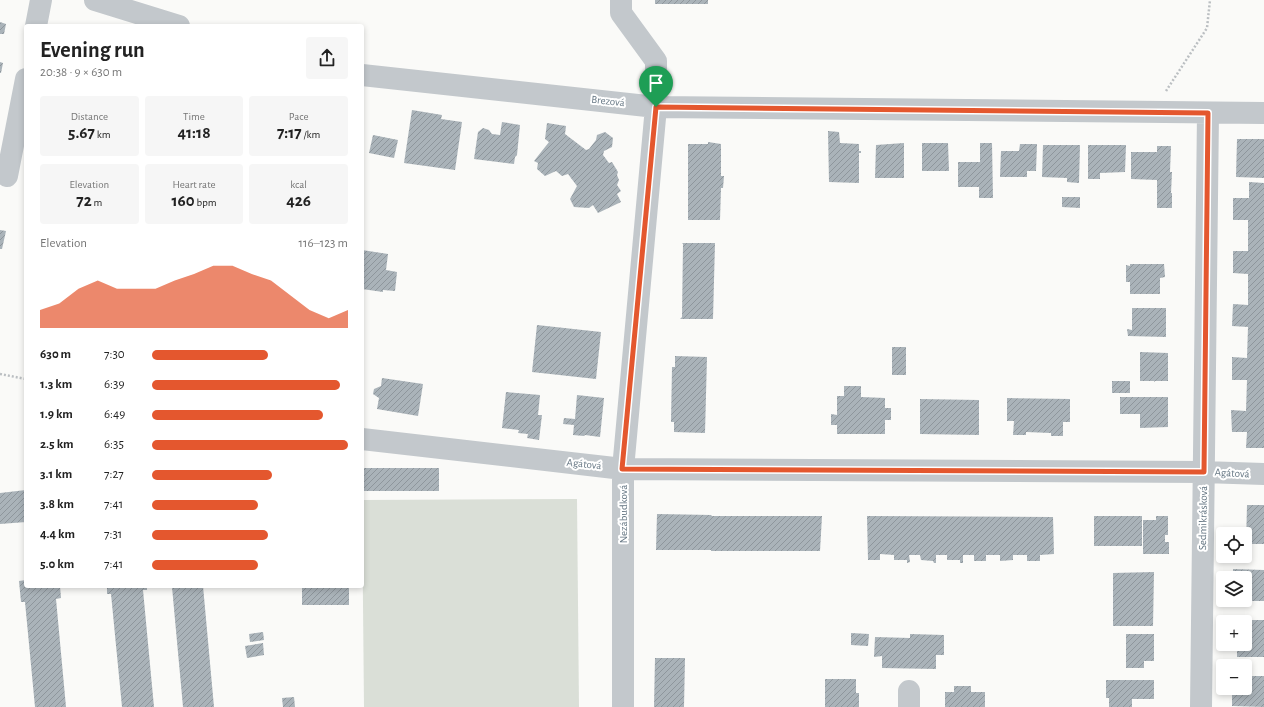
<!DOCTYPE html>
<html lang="en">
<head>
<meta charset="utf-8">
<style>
	body { margin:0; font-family:"Alegreya Sans",sans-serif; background:#f6f6f6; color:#222; height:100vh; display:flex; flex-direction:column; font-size:15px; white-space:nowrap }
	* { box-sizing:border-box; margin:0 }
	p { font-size:13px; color:#767676 }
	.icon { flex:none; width:22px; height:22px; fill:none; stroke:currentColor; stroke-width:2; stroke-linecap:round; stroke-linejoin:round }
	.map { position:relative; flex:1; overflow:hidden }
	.drawer { position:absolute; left:24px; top:24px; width:340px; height:564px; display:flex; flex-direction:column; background:#fff; border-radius:4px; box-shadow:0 2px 6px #0003 }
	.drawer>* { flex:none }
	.fabs { position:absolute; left:1216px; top:527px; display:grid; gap:8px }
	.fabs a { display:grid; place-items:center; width:36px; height:36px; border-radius:4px; background:#fff; box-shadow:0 2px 6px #0003; font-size:20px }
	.pin { position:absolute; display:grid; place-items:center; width:34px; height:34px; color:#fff; margin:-41px -17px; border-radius:50% 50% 50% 0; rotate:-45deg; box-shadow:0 0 4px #0007 }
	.pin .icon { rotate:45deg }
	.round { display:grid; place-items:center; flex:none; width:42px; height:42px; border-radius:4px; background:#f6f6f6 }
	.summary { display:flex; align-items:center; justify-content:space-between; height:68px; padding:0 16px }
	h1 { font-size:22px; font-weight:700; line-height:30px }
	.stats { display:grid; grid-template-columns:repeat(3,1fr); gap:6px; height:68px; padding:4px 16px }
	.stats div { display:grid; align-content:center; border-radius:4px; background:#f6f6f6; text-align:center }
	.stats b { font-size:17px; font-weight:700 }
	.stats small { font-size:11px; font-weight:400 }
	.stats p { font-size:11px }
	.chart { height:112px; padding:8px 16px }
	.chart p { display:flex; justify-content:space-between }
	.chart svg { width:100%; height:72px; margin-top:4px; fill:#e4572e; opacity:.7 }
	ul { padding:0 16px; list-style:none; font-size:13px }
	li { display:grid; grid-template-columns:64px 48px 1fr; align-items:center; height:30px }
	li i { height:10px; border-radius:5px; background:#e4572e }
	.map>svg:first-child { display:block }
</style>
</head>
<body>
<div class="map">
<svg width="1264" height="707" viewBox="0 0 1264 707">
	<defs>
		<pattern id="building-hatch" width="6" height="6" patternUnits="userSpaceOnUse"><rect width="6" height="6" fill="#aab3b9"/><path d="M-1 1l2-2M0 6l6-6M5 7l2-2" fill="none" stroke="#8e969c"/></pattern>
	</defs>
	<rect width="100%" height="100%" fill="#fafaf8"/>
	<path fill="#dadfd7" d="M577 499 579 707H364L362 500Z"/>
	<path fill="url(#building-hatch)" d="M655 0H708V4H655Z
		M0 22 6 24 4 34H0Z
		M0 62 3 63 1 73H0Z
		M412 110 442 115 441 119 462 122 455 170 404 163Z
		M502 122 520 125 517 155 515 157 514 164 474 159 478 132 483 128 489 130 492 134 500 135Z
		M547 123 566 126 565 134 586 150 589 149 596 140 597 135 605 132 613 138 612 147 604 151 603 155 609 163 612 162 618 172 617 175 619 180 617 185 621 191 617 194 621 202 598 213 593 205 589 208 574 207 570 199 577 186 568 174 562 176 556 171 545 176 537 169 538 163 534 161 549 142 545 139Z
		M828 131 839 132 840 143 859 144V151H861V153H859V183L829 182Z
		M373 135 398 140 394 158 369 153Z
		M1237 139H1264V178L1236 177Z
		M708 142 721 144V176H724L723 188H721L720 220H688V144H708Z
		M904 143V178H875L876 145Z
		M922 143H948L949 171H922Z
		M980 143H992L993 198H979V187H958V162H980Z
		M1020 144H1037L1036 171H1027V177H1000L1001 151H1019Z
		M1043 145H1080L1079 183 1067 182V178L1042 177Z
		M1088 145H1126L1125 172 1100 173V179H1088Z
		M1157 146H1171L1170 172H1172L1171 193H1172V208H1157V180L1131 179V152H1157Z
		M1249 182 1264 183V448H1246L1247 432H1232L1231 410 1246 411 1247 380H1232V357L1247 358 1248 327 1232 326 1233 304 1248 305V274L1233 273V251H1248V220H1233V198H1249Z
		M1062 197H1080V208L1062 207Z
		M0 230 6 231 2 249H0Z
		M682 243H715L713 319H680L682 317 683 244Z
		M362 250 388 254 386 270 397 272 395 291 383 290V292L362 289Z
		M1130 264H1164L1165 277 1160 278V294H1130V282H1126V265L1130 266Z
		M1132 308H1166V337L1128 336 1127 329 1132 330Z
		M537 325 601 332 596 379 532 372Z
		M892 347H906V375H892Z
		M1140 352 1168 353V381H1155V382L1154 381H1140Z
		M675 356 707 357 705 433 674 432V422H671L672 367H675Z
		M382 378 423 384 418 416 377 409 379 398 373 394 374 389 381 386Z
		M1112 381H1130V393H1112Z
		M844 386H861V397L885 398V408H891V420H885V434H837V425H831V414L837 415V396H844Z
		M506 392 540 395 538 415H542L539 440 527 438 528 434 518 433 519 430 502 428Z
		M577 395 604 398 600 437 585 435 584 436 573 435 574 425 563 424 564 418 575 419Z
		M1120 397H1168V427L1140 428V414H1120Z
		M1007 398 1070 399V422H1063V436H1051V433L1026 432V435H1013L1014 421H1007Z
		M920 399 979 400V435L920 434Z
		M362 468H439V491H362Z
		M26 490V522L0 524V493Z
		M1247 505H1264V544H1246Z
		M657 514 712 515 711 516H822L820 551H711V550H656Z
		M867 516 1053 517 1054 554 1040 555V561H1027V555H1013V560L1000 561V555H986V561H974V555H963V563H960V560H947V555H936V563H934L933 561 921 560 920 555H909L910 562 907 563V560H894V555L880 554V560H868Z
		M1094 516H1142V546H1094Z
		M1156 516H1168V535H1165V542H1169V554H1143V520H1156Z
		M1233 569 1264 570V601H1245V578H1233Z
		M1154 572 1153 626H1113V573Z
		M26 580V586H60L61 598 56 599 66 707H35L25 602H21L19 581Z
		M107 586H147V590H143L154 707H122L111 594H107Z
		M168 586H203L214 707H183L172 587 168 588Z
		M302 586H349V605H302Z
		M1237 620H1264V657H1237V644H1245V622H1237Z
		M263 632 264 640 250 642 249 634Z
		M851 633 869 634 868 646 851 645Z
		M910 634 944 635V655H936V669L882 668V656L874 657 875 637 910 638Z
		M1126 634H1154V661H1144V668H1126Z
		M263 643 264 655 247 658 245 646Z
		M655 658H685L684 707H654Z
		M1245 676H1264V707L1232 706V688H1245Z
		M825 679H856V693H859V707H825Z
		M1106 680H1154V699H1132V707H1109V698H1106Z
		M954 686H971V692H985V707H945V692H954Z
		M294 697 295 707H283L282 698Z"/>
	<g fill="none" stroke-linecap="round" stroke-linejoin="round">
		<path stroke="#bbbfc2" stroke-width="2.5" stroke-dasharray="2 2" stroke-linecap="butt" d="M1166 91 1207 28 1210 0
			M0 374 26 379"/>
		<path stroke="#c3c8cc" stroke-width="22" d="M95 0 179 26
			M621 0V13L656 61V107L623 469V707
			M36 26 41 0
			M362 75 656 107 1264 113
			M7 176 26 79
			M362 439 623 469 1203 472 1264 474
			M909 707V691
			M1201 707 1208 113"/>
	</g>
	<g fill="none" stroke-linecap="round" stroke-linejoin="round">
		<g stroke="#fff" stroke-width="8">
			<path id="route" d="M656 107 1208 113 1204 472 622 469Z"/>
		</g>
		<use href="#route" stroke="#e4572e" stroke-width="5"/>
	</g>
	<g text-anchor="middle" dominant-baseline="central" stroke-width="4" stroke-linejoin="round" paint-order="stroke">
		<g font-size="11" fill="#657683" stroke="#fff">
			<text transform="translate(608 101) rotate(6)">Brezová</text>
			<text transform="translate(584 464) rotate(6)">Agátová</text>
			<text transform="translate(1232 473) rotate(3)">Agátová</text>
			<text transform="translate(623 514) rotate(-90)">Nezábudková</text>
			<text transform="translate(1203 518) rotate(-89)">Sedmikrásková</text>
		</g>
	</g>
</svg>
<div class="fabs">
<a><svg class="icon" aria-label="locate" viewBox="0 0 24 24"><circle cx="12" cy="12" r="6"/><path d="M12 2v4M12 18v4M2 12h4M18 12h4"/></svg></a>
<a><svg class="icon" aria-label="layers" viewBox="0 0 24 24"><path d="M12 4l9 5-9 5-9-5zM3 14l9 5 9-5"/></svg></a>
<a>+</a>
<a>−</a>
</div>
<div class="pin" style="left:656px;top:107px;background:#1e9e55"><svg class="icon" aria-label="arrive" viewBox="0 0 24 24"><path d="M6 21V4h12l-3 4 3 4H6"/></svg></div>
<section class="drawer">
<div class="summary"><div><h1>Evening run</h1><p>20:38 · 9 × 630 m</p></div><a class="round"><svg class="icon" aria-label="share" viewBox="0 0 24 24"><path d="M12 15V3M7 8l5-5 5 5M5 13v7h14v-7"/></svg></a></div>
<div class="stats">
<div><p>Distance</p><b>5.67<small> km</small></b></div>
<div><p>Time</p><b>41:18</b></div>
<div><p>Pace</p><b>7:17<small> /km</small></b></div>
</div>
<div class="stats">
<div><p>Elevation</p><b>72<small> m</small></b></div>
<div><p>Heart rate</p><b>160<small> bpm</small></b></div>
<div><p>kcal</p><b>426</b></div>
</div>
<div class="chart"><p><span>Elevation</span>116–123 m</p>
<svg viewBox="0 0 160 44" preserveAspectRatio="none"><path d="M0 44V33L10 29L20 20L30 15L40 20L50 20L60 20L70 15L80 11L90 6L100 6L110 11L120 15L130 24L140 33L150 38L160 33V44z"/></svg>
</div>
<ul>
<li><b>630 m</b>7:30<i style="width:59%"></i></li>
<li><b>1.3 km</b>6:39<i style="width:96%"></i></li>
<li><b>1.9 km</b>6:49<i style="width:87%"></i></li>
<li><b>2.5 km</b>6:35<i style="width:100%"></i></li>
<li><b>3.1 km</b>7:27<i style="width:61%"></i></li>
<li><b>3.8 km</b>7:41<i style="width:54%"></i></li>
<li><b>4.4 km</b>7:31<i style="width:59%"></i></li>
<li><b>5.0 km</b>7:41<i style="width:54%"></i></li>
</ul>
</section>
</div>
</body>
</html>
